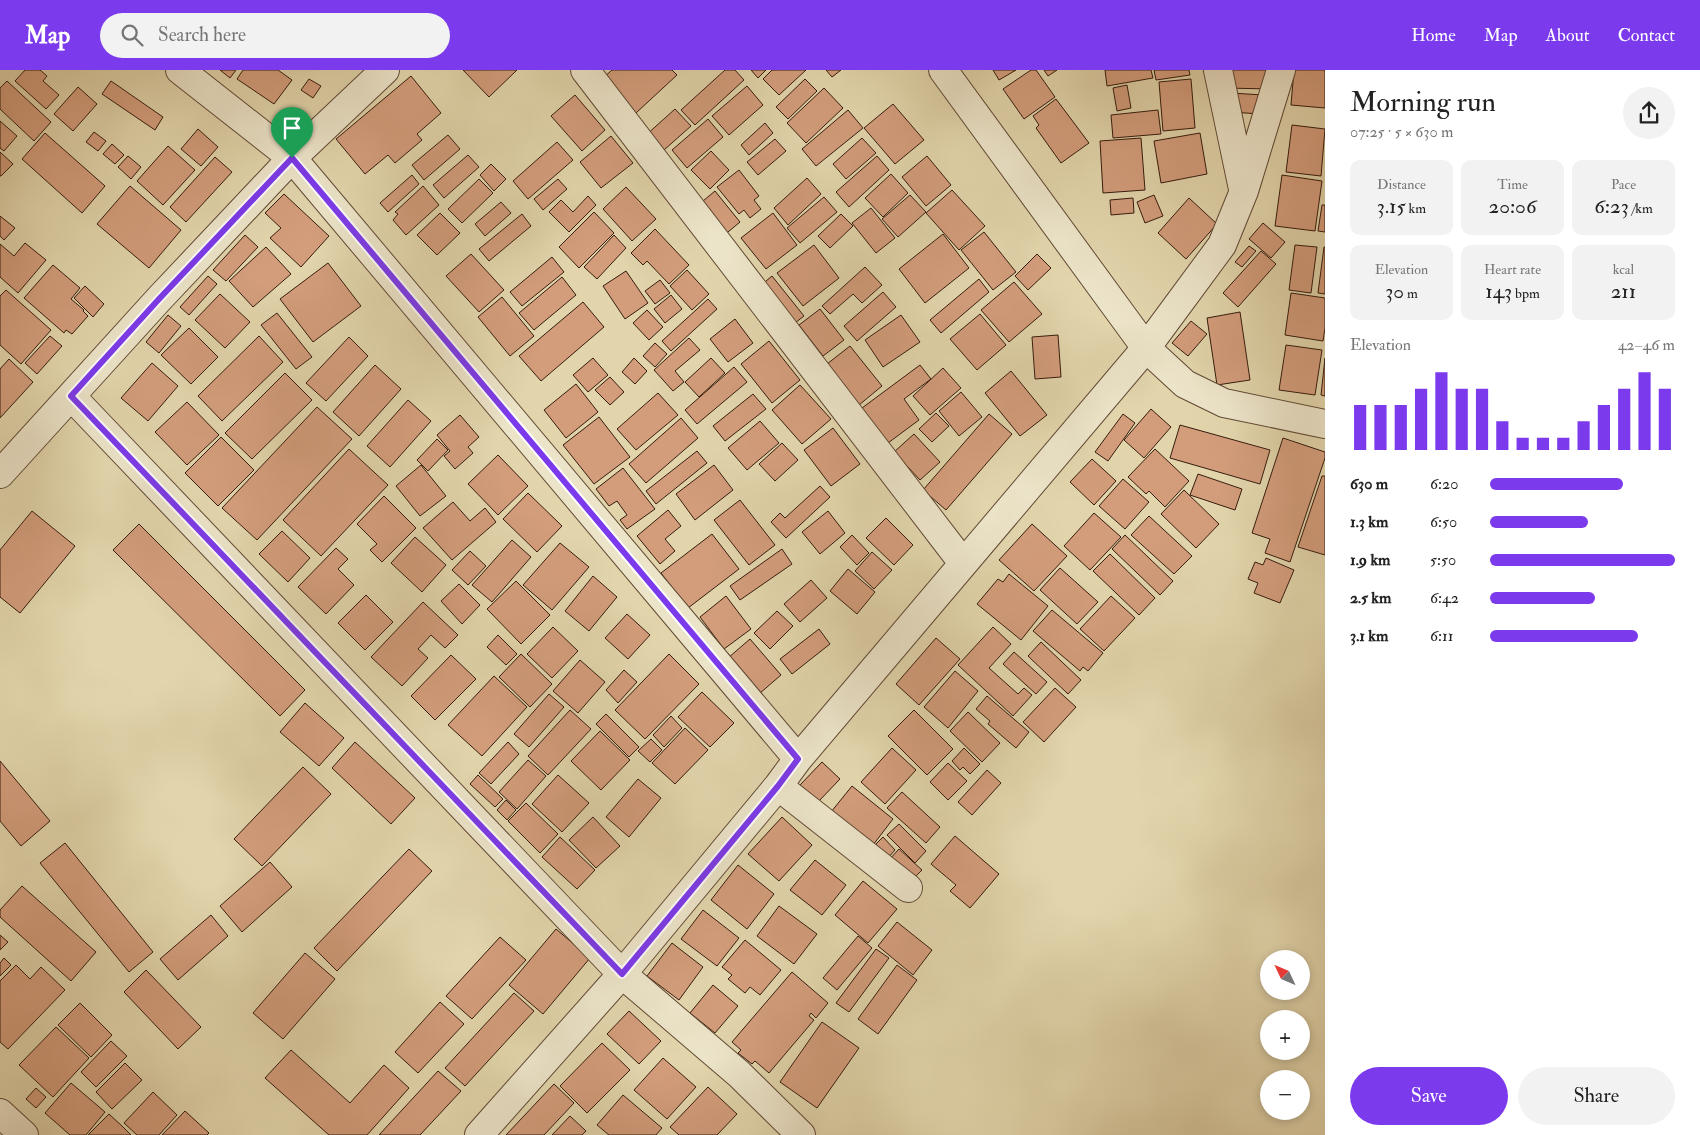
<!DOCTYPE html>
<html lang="en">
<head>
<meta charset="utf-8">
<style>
	body { margin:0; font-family:"IM FELL Double Pica",serif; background:#f2f2f2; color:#222; height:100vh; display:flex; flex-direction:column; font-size:19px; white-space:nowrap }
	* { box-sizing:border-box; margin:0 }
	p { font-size:16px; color:#767676 }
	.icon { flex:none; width:28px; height:28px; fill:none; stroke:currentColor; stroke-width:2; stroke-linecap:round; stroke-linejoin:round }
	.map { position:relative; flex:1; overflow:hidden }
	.sheet { display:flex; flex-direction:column; background:#fff; width:375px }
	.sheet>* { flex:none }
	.needle { width:32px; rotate:314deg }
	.fabs { position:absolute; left:1260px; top:880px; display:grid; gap:10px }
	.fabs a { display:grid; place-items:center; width:50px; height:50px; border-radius:50%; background:#fff; box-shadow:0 2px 8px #0003; font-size:25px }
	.pin { position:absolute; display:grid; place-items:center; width:42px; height:42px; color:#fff; margin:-51px -21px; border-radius:50% 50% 50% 0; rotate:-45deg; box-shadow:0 0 5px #0007 }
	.pin .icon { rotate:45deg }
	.round { display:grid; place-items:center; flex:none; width:52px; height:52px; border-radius:26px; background:#f2f2f2 }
	.overview { display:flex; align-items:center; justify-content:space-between; height:85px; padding:0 25px }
	h1 { font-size:28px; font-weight:600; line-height:38px }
	.figures { display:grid; grid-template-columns:repeat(3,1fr); gap:8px; height:85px; padding:5px 25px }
	.figures div { display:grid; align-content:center; border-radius:10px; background:#f2f2f2; text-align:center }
	.figures b { font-size:21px; font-weight:600 }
	.figures small { font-size:14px; font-weight:400 }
	.figures p { font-size:14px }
	.chart { height:140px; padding:10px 25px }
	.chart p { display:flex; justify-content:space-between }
	.chart svg { width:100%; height:90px; margin-top:5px; stroke:#7c3aed; stroke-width:6 }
	.action { display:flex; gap:10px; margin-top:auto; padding:10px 25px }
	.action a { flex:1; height:58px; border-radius:30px; background:#7c3aed; color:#fff; font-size:20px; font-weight:600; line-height:58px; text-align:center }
	.action a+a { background:#f2f2f2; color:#222 }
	ul { padding:0 25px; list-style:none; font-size:16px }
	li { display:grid; grid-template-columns:80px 60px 1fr; align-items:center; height:38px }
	li i { height:12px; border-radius:6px; background:#7c3aed }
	header { display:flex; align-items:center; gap:30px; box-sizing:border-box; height:70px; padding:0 25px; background:#7c3aed; color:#fff }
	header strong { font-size:24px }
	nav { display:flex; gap:28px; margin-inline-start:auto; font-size:18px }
	.search { width:350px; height:45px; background:#f2f2f2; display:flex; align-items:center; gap:12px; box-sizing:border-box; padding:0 18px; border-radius:28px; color:#767676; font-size:19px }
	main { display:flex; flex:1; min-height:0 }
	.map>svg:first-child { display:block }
</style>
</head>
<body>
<header>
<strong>Map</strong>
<div class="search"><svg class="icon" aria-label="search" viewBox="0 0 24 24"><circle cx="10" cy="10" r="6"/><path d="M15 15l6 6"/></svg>Search here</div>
<nav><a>Home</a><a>Map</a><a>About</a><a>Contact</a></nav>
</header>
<main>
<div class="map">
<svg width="1325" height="1065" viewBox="0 0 1325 1065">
	<rect width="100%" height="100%" fill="#e2d5ac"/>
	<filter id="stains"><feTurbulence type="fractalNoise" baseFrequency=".004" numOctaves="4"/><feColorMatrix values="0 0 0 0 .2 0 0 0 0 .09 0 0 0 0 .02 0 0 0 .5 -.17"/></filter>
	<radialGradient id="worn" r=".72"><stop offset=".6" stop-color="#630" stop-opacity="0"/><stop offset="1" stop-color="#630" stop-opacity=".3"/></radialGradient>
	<path fill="#d39d7c" stroke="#361c0d" d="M25 0H40L47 6 43 11 59 25 46 39 15 11Z
		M220 0H236L230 8Z
		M243 0H278L292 10 274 34 237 9Z
		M463 0H517L489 27Z
		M612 0H672L677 5 636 43 603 8Z
		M725 0H735L744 10 695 55 681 40Z
		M751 0H766L758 8Z
		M772 0H806L779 25 763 9Z
		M826 0H841L832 7Z
		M993 0H1016L999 10Z
		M1031 0H1036L1055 27 1024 49 1003 19Z
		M1044 0H1057L1048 6Z
		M1105 0H1151L1153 8 1107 16Z
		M1154 0H1189L1190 5 1156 10Z
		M1224 0H1272V19L1224 18Z
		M1294 0H1325V38L1291 35Z
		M411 6 441 43 417 64 422 70 395 93 388 85 365 104 336 69Z
		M309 9 321 16 313 28 301 20Z
		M805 9 817 21 788 49 776 37Z
		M1191 9 1195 58 1163 61 1159 12Z
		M7 11 51 52 34 71 0 39V18Z
		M111 11 163 47 155 60 102 24Z
		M1127 15 1131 38 1117 41 1113 18Z
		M747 16 763 35 729 65 712 46Z
		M78 17 97 34 73 61 54 44Z
		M824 18 843 38 806 73 787 53Z
		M1231 23 1263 25 1261 44 1230 42Z
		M575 25 605 60 582 81 551 46Z
		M1056 29 1089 73 1061 93 1036 58 1039 55 1033 46Z
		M893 34 924 70 895 94 864 58Z
		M675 39 691 56 664 80 658 72 654 76 645 66Z
		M848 40 863 58 816 96 802 79Z
		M1158 40 1161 64 1113 68 1111 45Z
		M708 49 723 67 687 98 672 80Z
		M0 51 17 66 4 81 0 78Z
		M765 53 773 63 749 85 741 75Z
		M1292 55 1325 59 1321 106 1286 102Z
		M198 59 218 77 201 96 181 79Z
		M94 62 106 71 98 81 86 72Z
		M45 63 105 116 82 143 22 89Z
		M1200 63 1207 104 1161 113 1154 71Z
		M448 65 460 79 424 110 412 95Z
		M611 66 633 93 601 118 580 92Z
		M862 68 876 83 846 109 833 94Z
		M1141 68 1145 120 1103 123 1100 71Z
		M775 69 786 81 758 105 747 92Z
		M557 72 573 90 528 129 513 111Z
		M112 74 124 85 115 94 103 84Z
		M168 76 195 100 163 135 137 111Z
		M711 81 729 100 710 119 691 100Z
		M0 82 13 94 1 106H0Z
		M468 85 479 97 444 128 433 115Z
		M128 86 141 97 131 109 118 97Z
		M877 86 889 100 849 137 836 122Z
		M927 86 951 115 926 136 902 107Z
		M215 87 232 102 186 152 170 137Z
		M491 94 506 109 494 121 480 105Z
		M739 100 759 126 754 130 761 139 750 148 744 140 739 144 717 117Z
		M891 104 908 123 883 147 865 128Z
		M412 105 419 114 388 142 380 133Z
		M1282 105 1322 111 1315 161 1275 156Z
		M807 108 821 124 788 155 774 138Z
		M479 109 493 123 462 153 448 139Z
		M558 109 567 119 543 140 534 129Z
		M130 116 181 160 149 198 97 154Z
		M423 116 439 135 406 165 393 150 398 144 395 142Z
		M626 117 656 149 632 171 603 139Z
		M952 120 985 156 959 180 926 143Z
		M715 121 740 152 722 167 697 136Z
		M284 124 329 166 301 197 270 168 281 158 265 143Z
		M910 125 926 142 898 167 882 149Z
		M1154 125 1163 146 1145 153 1137 132Z
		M588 126 596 135 569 162 549 142 561 130 573 142Z
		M824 127 837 142 800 173 787 158Z
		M1133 128 1134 143 1111 145 1110 130Z
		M1189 128 1217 154 1186 189 1158 163Z
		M501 132 511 143 485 166 475 154Z
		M1322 135H1325V162L1318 161Z
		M871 138 895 168 876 183 852 153Z
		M594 142 614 163 579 198 559 177Z
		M440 143 460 163 437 185 417 165Z
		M773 143 797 175 766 199 741 168Z
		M522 144 531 156 489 191 479 179Z
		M841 144 853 156 830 178 818 166Z
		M0 146 15 158 4 170 0 166Z
		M1263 153 1285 172 1271 188 1249 169Z
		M655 159 689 195 669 214 647 191 643 195 631 183Z
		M984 162 1016 202 993 220 961 180Z
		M943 164 969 198 925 233 899 199Z
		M245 165 258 177 226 211 213 200Z
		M614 165 626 178 597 209 584 197Z
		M25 173 46 190 18 223 0 207V174L14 186Z
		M814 175 839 208 803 236 777 203Z
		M1295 175 1317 177 1311 223 1289 220Z
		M1249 176 1256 181 1242 197 1235 192Z
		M266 177 291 204 253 237 229 211Z
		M1324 177H1325V224L1318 223Z
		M1261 181 1276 194 1238 237 1223 223Z
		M471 184 504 220 479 242 446 206Z
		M1037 184 1051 198 1028 220 1015 206Z
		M552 187 564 202 522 236 510 222Z
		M328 193 361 236 313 272 280 229Z
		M53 195 80 218 71 229 84 240 83 241 88 246 72 264 66 260 64 263 24 228Z
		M865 197 882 215 862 233 853 224 830 244 822 236Z
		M687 200 709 224 692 240 670 216Z
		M626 201 648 233 625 249 603 216Z
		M208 206 217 214 189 245 180 237Z
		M772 206 804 246 791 256 759 217Z
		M562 207 576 225 534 260 519 243Z
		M979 209 989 222 941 263 930 250Z
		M660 210 670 223 655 234 645 221Z
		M1014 212 1042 244 1009 272 981 240Z
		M85 216 104 234 93 247 74 228Z
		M6 220 51 260 21 294 0 275V226Z
		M883 222 896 237 857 271 844 256Z
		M1291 223 1325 228V258L1323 271 1285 265Z
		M220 224 250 252 225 278 195 250Z
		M671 225 682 239 665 253 654 239Z
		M502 227 534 266 510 286 478 247Z
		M708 229 717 239 671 281 662 271Z
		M583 232 604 257 541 311 519 286Z
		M820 239 844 270 823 286 799 255Z
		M647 240 663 257 649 270 633 253Z
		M1240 242 1250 310 1217 315 1207 248Z
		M277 243 312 287 296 299 261 255Z
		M980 244 1006 275 977 300 950 269Z
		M168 245 181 256 159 283 146 272Z
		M901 245 920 272 883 297 865 270Z
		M735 249 753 273 728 292 710 269Z
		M1191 251 1207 264 1188 286 1172 273Z
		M189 258 218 287 191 314 161 285Z
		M1058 265 1061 307 1035 309 1032 267Z
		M50 266 62 276 37 304 25 293Z
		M259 266 283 292 222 351 198 326Z
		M349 267 368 286 326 331 306 313Z
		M689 268 700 280 675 301 684 312 673 321 654 300Z
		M769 271 800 310 772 333 741 294Z
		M655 273 667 284 655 297 643 286Z
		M1286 275 1322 280 1315 325 1279 320Z
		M850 276 882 316 859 335 827 294Z
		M593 288 608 305 588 322 573 305Z
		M634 288 647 301 635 314 622 302Z
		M711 288 725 303 699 327 685 312Z
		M1325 288V326L1321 325Z
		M9 289 33 312 0 348V299Z
		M152 293 178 316 148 351 121 328Z
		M375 295 401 319 359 366 333 342Z
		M920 295 931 309 904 329 919 350 888 373 862 338Z
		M734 297 747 312 697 354 685 340Z
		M943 298 961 318 930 345 913 326Z
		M1011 301 1047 345 1020 366 985 323Z
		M285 303 312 330 252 389 225 363Z
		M610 307 624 322 610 335 595 320Z
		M576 314 598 342 566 368 544 340Z
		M800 315 831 349 802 374 772 340Z
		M961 322 982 347 959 366 939 341Z
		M658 323 678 345 636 380 617 359Z
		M753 324 766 339 725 371 713 356Z
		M408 330 431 351 390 397 367 376Z
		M187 332 219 365 187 395 155 362Z
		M317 337 352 369 257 470 222 438Z
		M1151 339 1171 357 1144 388 1124 370Z
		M936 343 949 356 932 372 919 359Z
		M989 344 1012 364 946 440 923 420Z
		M1123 344 1135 353 1108 391 1095 382Z
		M460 345 479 367 468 377 473 383 455 399 444 386 450 381 437 365Z
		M599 347 630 387 594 414 563 375Z
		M681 348 698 368 646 413 629 394Z
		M760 351 779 373 747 400 728 378Z
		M1180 355 1270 380 1260 414 1170 388Z
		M833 358 860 394 831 416 804 380Z
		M914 364 940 392 920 410 894 382Z
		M221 367 254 400 218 436 185 403Z
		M1283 368 1325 382V388L1290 492 1265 483 1270 469 1252 463Z
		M437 369 448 380 428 401 417 390Z
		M782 373 798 390 775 411 759 394Z
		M349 379 388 415 321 486 283 450Z
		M1155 379 1189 411 1165 437 1149 421 1146 424 1128 407Z
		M697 381 707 393 656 434 646 421Z
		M498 385 528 416 498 445 468 414Z
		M1092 389 1116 411 1094 435 1070 412Z
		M421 395 446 426 420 446 396 416Z
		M714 395 733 420 695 450 676 424Z
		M623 398 655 439 627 459 620 450 627 445 617 431 609 436 596 419Z
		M1198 404 1242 419 1235 440 1190 425Z
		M1322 406H1325V485L1298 477Z
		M1123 409 1149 432 1125 459 1099 436Z
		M820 416 830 427 786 468 771 452 780 443 785 448Z
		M1184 420 1219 454 1196 478 1161 444Z
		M528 423 562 456 537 482 503 449Z
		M384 426 416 458 382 492 370 480 377 474 357 454Z
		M740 430 775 475 749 495 714 450Z
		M453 432 470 451 485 438 496 452 452 490 423 458Z
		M668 440 681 456 665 469 675 481 660 494 637 466Z
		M32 441 75 476 20 543 0 527V480Z
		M828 441 845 463 820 484 802 462Z
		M1094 443 1121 467 1090 500 1064 476Z
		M1149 446 1192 486 1174 504 1131 465Z
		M886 448 913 475 894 495 866 468Z
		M139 454 305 620 280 646 113 480Z
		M1032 454 1067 486 1034 521 999 490Z
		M282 461 310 488 288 512 259 484Z
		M712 464 739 499 688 538 661 503Z
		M852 465 869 483 857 495 840 477Z
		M1125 465 1173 511 1160 525 1112 479Z
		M415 467 446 495 422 522 391 493Z
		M512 470 531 487 492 532 472 515Z
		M560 473 589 497 552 540 523 515Z
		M336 478 348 489 338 499 354 515 326 544 298 517Z
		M782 479 792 494 740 530 730 516Z
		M470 481 486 496 468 515 452 500Z
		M872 482 892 500 874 519 855 501Z
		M1110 484 1155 528 1139 545 1093 501Z
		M1266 488 1294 500 1280 533 1254 523 1258 513 1248 509 1255 492 1263 495Z
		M1060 498 1098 532 1077 554 1040 520Z
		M848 499 875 522 857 544 830 521Z
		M1009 504 1048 536 1021 570 977 534 998 509 1003 512Z
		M593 506 617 527 589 561 565 541Z
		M811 510 827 528 800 552 784 534Z
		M516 511 550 545 521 574 487 539Z
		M459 514 480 535 462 554 441 531Z
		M366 525 393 552 365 580 338 553Z
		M726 526 751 559 724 579 700 547Z
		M1111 526 1135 548 1104 581 1080 559Z
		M423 532 458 565 445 578 431 565 418 579 428 588 402 616 371 587Z
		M1052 540 1103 583 1088 601 1083 597 1080 601 1033 561Z
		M777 541 793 556 770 579 754 563Z
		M627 544 650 565 628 589 605 568Z
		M553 557 578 581 552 608 527 584Z
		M993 557 1011 574 989 598 1018 624 1024 618 1032 625 1013 646 958 595Z
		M819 559 830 574 792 604 780 589Z
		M498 565 517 584 506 595 487 577Z
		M936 568 960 589 919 635 896 614Z
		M750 569 781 605 759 624 728 588Z
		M1041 572 1081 610 1068 624 1028 586Z
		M1014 582 1047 612 1036 624 1003 594Z
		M521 584 552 614 530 637 499 607Z
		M669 584 699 614 645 669 615 640Z
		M451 585 476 609 435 650 411 626Z
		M580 590 605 612 578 643 553 621Z
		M624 600 637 612 618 633 606 620Z
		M955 601 978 621 948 658 924 637Z
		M494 606 527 637 482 686 448 655Z
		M1055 618 1076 637 1044 672 1023 652Z
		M702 622 734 653 710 677 678 647Z
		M549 624 564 637 529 677 514 664Z
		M987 626 1029 662 1016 678 988 654 990 651 976 639Z
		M305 633 344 668 319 696 280 662Z
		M570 640 591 659 548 705 528 686Z
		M914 640 953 679 927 705 888 666Z
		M968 642 1000 673 982 692 950 661Z
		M606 644 639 677 629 687 596 654Z
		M671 646 682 658 664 677 653 665Z
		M685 658 708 680 675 714 652 693Z
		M600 661 630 690 601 720 571 691Z
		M651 669 662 680 650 692 638 681Z
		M355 672 415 728 391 754 332 698Z
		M508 672 519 684 491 714 479 703Z
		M892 678 916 700 885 734 861 712Z
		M964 678 980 694 970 704 963 697 960 700 952 691Z
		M528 690 546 706 517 739 499 722Z
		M0 691 50 751 21 776 0 751Z
		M822 692 840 709 818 732 800 715Z
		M948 693 967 711 948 730 930 712Z
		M303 697 331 724 262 796 234 769Z
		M987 700 1001 713 972 745 958 732Z
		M478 705 503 729 495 737 470 714Z
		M558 705 589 733 562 762 532 734Z
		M638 709 661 728 629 767 606 747Z
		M852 716 893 749 873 775 831 742Z
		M902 722 940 757 926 773 887 738Z
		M506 730 516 740 507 750 497 740Z
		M526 733 558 764 540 783 508 751Z
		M593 747 620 776 596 798 569 770Z
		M782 747 812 775 779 811 748 784Z
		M899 754 926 781 915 793 887 765Z
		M955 766 999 804 970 838 950 821 956 815 931 794Z
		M560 767 595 800 577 819 542 787Z
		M883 767 895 780 886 790 873 777Z
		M65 773 153 882 129 902 40 793Z
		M409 779 432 801 337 901 314 878Z
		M899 779 922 800 910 812 888 791Z
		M815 790 846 815 822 845 790 820Z
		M270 792 292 817 242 862 220 836Z
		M738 795 774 824 747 859 711 830Z
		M863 811 897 839 868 873 835 845Z
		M22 816 96 882 71 911 0 847V840Z
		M779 836 817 864 794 894 757 866Z
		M703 840 739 868 717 896 681 869Z
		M211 845 228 866 178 910 160 889Z
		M897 852 932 880 913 905 878 876Z
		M556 859 590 888 543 944 509 915Z
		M0 865 8 872 0 880Z
		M858 866 872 878 837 920 823 908Z
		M500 867 526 890 472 949 446 926Z
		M745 870 781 900 760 925 750 917 745 923 728 909 732 905 722 897Z
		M672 873 703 897 679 930 647 906Z
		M876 879 889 888 849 942 836 933Z
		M305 883 335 909 283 969 253 943Z
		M4 888 11 895 0 906V893Z
		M16 895 30 909 41 897 65 920 8 979 0 972V911Z
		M897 895 917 910 878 964 858 949Z
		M146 900 201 957 178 979 124 922Z
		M792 902 828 933 816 948 811 943 809 946 814 950 769 1003 755 991 752 994 738 983 741 980 732 972Z
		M713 915 738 936 715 963 690 943Z
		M514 923 534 941 465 1016 445 998Z
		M440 932 464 954 418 1003 395 982Z
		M80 933 112 965 91 987 58 955Z
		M629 941 661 971 639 994 607 964Z
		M822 952 859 978 817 1038 780 1012Z
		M56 957 89 988 53 1027 19 995Z
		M111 971 127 986 96 1017 81 1002Z
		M602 973 630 1000 587 1043 560 1016Z
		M291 980 350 1033 384 995 409 1018 367 1065H329L265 1008Z
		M663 988 696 1017 667 1049 634 1020Z
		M125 993 142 1010 112 1039 96 1022Z
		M438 1001 461 1021 420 1065H379Z
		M71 1013 105 1042 86 1065H70L45 1043Z
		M554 1014 574 1033 544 1065H506Z
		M708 1017 737 1044 717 1065H679L670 1057Z
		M36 1018 46 1027 36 1038 26 1029Z
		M153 1022 177 1045 159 1065H137L124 1053Z
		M623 1025 662 1058 656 1065H609L597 1055Z
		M185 1041 209 1063 207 1065H162Z
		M109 1044 122 1056 131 1065H88Z
		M570 1046 586 1061 582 1065H552Z"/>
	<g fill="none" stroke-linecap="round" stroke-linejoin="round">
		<g stroke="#614a35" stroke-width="30">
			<path id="street" d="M180 0 292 88 798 689
				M585 0 963 493
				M943 0 1146 278 1185 314 1224 333 1325 354
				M1218 0 1243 119
				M71 326 622 904 739 1004 801 1065
				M0 404 159 229 292 88 385 0
				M778 716 908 818
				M0 1043 24 1065
				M479 1065 622 904 778 716 798 689 1146 278 1222 175 1244 121 1281 0"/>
		</g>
		<use href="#street" stroke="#ece4c9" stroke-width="28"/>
	</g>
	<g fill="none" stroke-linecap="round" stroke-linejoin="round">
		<g stroke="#fff" stroke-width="10">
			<path id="route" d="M292 88 798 689 778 716 622 904 71 326 159 229Z"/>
		</g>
		<use href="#route" stroke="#7c3aed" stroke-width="6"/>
	</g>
	<rect width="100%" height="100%" filter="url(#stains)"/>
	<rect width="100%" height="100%" fill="url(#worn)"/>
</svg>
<div class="fabs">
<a><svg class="needle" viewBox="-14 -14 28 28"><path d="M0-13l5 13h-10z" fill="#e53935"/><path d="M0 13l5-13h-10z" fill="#767676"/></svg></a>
<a>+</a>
<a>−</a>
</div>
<div class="pin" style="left:292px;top:88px;background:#1e9e55"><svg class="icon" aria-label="arrive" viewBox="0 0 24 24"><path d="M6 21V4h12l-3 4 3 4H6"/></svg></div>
</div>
<section class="sheet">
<div class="overview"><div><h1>Morning run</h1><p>07:25 · 5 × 630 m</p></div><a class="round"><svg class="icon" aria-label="share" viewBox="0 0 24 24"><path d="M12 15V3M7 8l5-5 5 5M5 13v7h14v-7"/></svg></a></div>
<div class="figures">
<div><p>Distance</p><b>3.15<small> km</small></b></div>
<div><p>Time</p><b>20:06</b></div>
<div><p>Pace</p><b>6:23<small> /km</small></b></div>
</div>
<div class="figures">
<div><p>Elevation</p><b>30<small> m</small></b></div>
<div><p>Heart rate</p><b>143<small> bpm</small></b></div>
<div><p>kcal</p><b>211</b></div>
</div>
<div class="chart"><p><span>Elevation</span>42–46 m</p>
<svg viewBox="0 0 160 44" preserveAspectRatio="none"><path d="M5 44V22M15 44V22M25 44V22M35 44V14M45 44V6M55 44V14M65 44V14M75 44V30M85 44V38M95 44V38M105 44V38M115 44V30M125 44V22M135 44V14M145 44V6M155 44V14"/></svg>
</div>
<ul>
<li><b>630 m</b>6:20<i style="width:72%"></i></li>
<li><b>1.3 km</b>6:50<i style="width:53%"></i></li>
<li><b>1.9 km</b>5:50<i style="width:100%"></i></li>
<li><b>2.5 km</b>6:42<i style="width:57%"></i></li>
<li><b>3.1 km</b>6:11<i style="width:80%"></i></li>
</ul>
<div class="action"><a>Save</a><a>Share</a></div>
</section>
</main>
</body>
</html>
